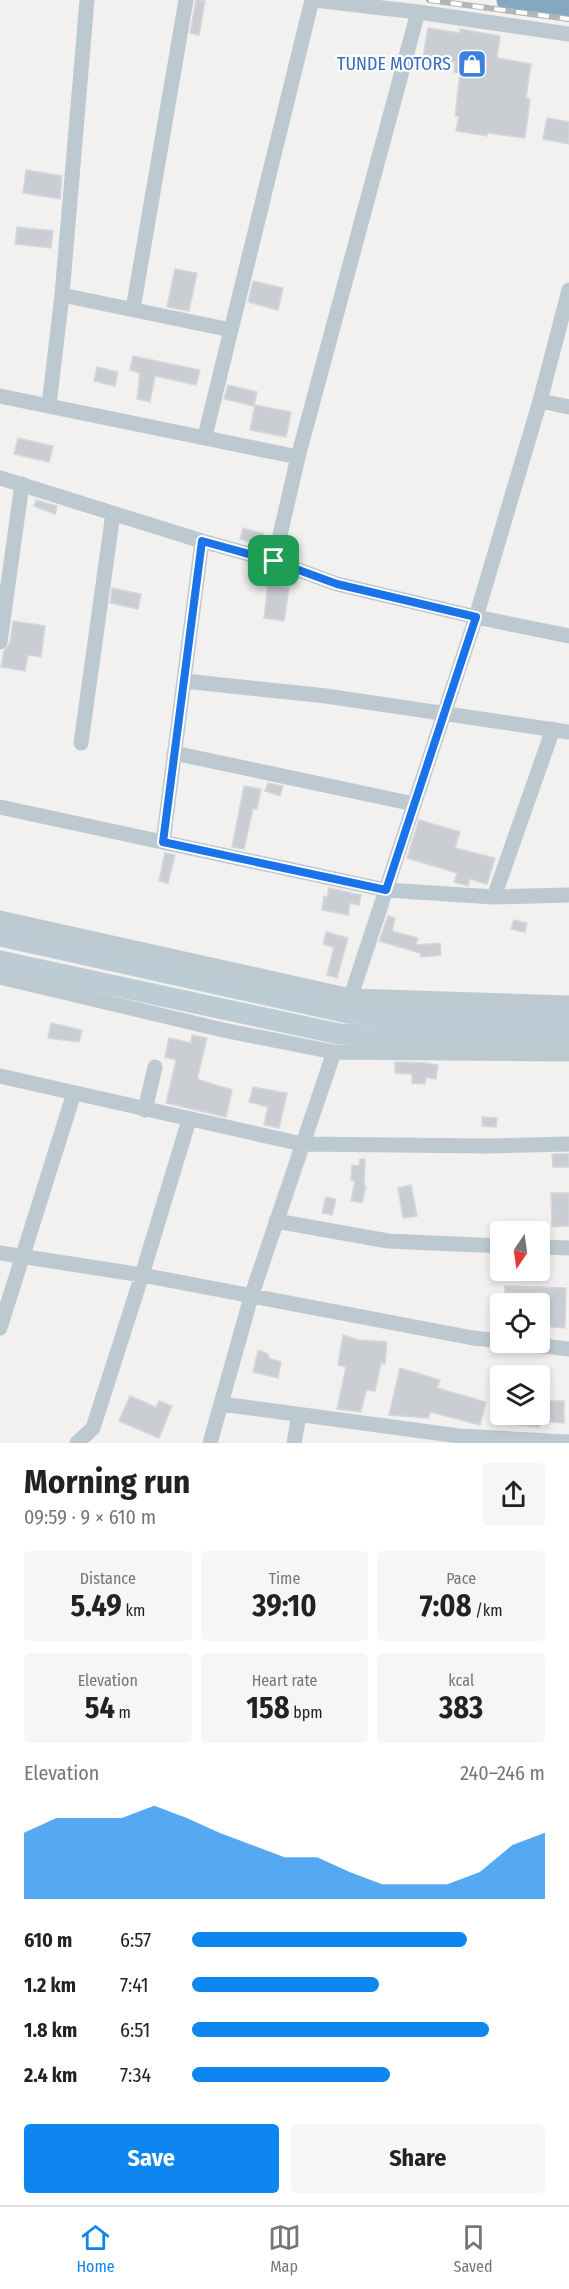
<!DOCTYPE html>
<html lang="en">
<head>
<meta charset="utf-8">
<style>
	body { margin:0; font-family:"Fira Sans Condensed",sans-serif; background:#f6f6f6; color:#222; height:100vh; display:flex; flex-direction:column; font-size:22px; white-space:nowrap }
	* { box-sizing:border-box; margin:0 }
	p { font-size:20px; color:#767676 }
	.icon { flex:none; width:33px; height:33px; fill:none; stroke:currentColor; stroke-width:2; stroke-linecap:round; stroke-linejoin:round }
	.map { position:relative; height:1443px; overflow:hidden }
	.drawer { display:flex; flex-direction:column; background:#fff; flex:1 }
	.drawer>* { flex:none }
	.needle { width:39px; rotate:193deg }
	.fabs { position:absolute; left:490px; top:1221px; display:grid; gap:12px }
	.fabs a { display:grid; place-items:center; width:60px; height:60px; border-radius:6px; background:#fff; box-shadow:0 3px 9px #0003; font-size:30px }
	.pin { position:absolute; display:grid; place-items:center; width:51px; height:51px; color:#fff; margin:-26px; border-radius:12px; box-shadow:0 3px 9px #0006 }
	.round { display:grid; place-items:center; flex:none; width:63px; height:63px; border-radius:6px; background:#f6f6f6 }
	.overview { display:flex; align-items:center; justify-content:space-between; height:102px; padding:0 24px }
	h1 { font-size:33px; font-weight:700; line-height:45px }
	.figures { display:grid; grid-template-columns:repeat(3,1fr); gap:9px; height:102px; padding:6px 24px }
	.figures div { display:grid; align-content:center; border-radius:6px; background:#f6f6f6; text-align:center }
	.figures b { font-size:30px; font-weight:700 }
	.figures small { font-size:16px; font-weight:400 }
	.figures p { font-size:16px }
	.chart { height:168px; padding:12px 24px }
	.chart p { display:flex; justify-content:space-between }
	.chart svg { width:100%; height:108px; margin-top:6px; fill:#0e86ef; opacity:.7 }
	.action { display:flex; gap:12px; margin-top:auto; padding:12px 24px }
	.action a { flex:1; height:69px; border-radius:6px; background:#0e86ef; color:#fff; font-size:24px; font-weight:700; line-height:69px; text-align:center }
	.action a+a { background:#f6f6f6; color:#222 }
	ul { padding:0 24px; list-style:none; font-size:20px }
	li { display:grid; grid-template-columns:96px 72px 1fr; align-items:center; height:45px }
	li i { height:15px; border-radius:8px; background:#0e86ef }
	.tabs { display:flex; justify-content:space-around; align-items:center; height:84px; border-top:2px solid #e0e0e0; background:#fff; font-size:16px; color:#767676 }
	.tabs a { display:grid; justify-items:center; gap:3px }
	.tabs .selected { color:#0e86ef }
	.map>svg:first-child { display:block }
</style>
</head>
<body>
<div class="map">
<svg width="569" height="1443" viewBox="0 0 569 1443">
	<rect width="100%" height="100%" fill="#f3f0f0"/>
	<path fill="#caced3" stroke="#d4d7dc" stroke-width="1.5" d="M196 0 205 1 199 35 190 33Z
		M428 28 460 33V29L500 36 497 58 531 64 526 98 530 99 525 138 488 133 487 136 456 131 459 116H455L460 73 454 72 455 62 423 57Z
		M547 118 569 122V144L543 139Z
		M26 170 62 176 60 199 23 193Z
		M17 227 53 231 51 248 15 244Z
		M175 269 197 273 189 311 167 307Z
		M253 281 283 288 278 310 248 302Z
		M133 356 200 370 196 385 155 376 150 402 137 399 140 373 130 370Z
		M97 367 118 372 115 386 94 381Z
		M228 385 257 392 254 406 224 399Z
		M255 405 291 412 286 437 250 430Z
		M18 438 53 446 49 462 14 454Z
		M36 500 57 506 55 514 34 506Z
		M243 528 264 534 261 545 240 539Z
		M268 585 289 588 284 621 264 618Z
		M112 588 141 594 138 609 110 603Z
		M13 621 45 626 41 657 28 655 25 671 1 667 4 651 10 643Z
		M268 783 283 786 280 796 265 791Z
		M244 786 261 789 257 809H253L244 849 232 847Z
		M419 820 460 832 455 848 495 858 487 884 470 879 468 886 465 885 454 882 457 873 407 858Z
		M165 853 175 855 168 883 159 881Z
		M329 888 361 895 359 905 350 903 348 915 322 910 324 896 327 897Z
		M388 916 395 918 392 931 418 938 416 945 440 943 441 955 421 957 420 953 379 941Z
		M514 920 527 923 525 932 511 929Z
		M326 932 348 938 337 978 327 975 334 947 323 944Z
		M51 1023 82 1030 79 1042 48 1038Z
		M192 1035 207 1038 197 1079 232 1090 226 1117 166 1103 176 1060 165 1057 169 1038 191 1043Z
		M395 1062 426 1063 438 1065 436 1079 426 1077 425 1084 412 1083V1074L395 1073Z
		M253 1087 287 1093 279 1128 264 1125 268 1107 249 1102Z
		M482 1117 497 1118 496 1127 482 1126Z
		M552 1154H569V1167H553Z
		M360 1159H365L364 1186H366L362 1203 351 1201 355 1181 351 1180 352 1165 359 1166Z
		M411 1185 417 1216 403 1218 398 1188Z
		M551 1193H569V1226L552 1227Z
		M326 1197 336 1199 332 1215 322 1213Z
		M505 1286 566 1288 565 1328 540 1326V1304H505Z
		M343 1335 359 1340 387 1342 385 1364 381 1363 375 1391 366 1390 361 1412 337 1409 346 1367 338 1365Z
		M258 1350 268 1354 269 1358 281 1362 278 1378 253 1372Z
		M400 1368 440 1380 437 1388 486 1402 480 1425 430 1412 429 1418 389 1415Z
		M130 1396 156 1407 159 1401 172 1406 159 1438 119 1421Z
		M540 1401H564V1423L540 1421Z
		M520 1414H540L539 1427 518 1425Z"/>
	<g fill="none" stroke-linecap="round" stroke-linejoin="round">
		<path stroke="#bdc9d0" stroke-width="15" d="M314 0 418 12 569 34
			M62 295 231 330
			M133 309 186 0
			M0 396 298 457
			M540 401 569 407
			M49 405 62 295 87 0
			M205 436 312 0
			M0 478 202 541 274 561 337 584 476 617 569 636
			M274 561 298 457 418 12
			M0 642 22 484
			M184 681 326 696 569 732
			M81 743 113 513
			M174 753 414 804
			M0 807 386 890 494 897 569 895
			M163 842 202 541
			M494 897 553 729
			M0 918 351 996 569 1003
			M0 977 223 1030 334 1052 569 1054
			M351 996 476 617 540 401 569 290
			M0 1076 302 1144 486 1146 569 1144
			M145 1110 155 1067
			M276 1221 388 1241 501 1246
			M540 1247 569 1248
			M0 1253 142 1275 473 1338 501 1341
			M0 1328 74 1093
			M512 1342 569 1349
			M222 1404 459 1436 569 1442
			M77 1443 93 1428 142 1275 189 1120
			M210 1443 251 1297 334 1052
			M294 1443 299 1415"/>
		<path stroke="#bdcbd5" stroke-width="21" d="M0 936 348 1013 569 1020
			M0 961 339 1034 569 1040"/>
		<path stroke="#85a8c2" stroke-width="27" d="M510 0 569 8"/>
		<g stroke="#b2b6bb" stroke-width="6">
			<path id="rail" d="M429 0 569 19"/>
		</g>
		<use href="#rail" stroke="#fff" stroke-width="4" stroke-dasharray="11" stroke-linecap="butt"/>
	</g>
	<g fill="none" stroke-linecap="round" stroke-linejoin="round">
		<g stroke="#fff" stroke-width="12">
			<path id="route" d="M202 541 274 561 337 584 476 617 386 890 163 842Z"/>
		</g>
		<use href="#route" stroke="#1a73e8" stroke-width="8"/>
	</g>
	<defs>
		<g id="shop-square" transform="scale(1.5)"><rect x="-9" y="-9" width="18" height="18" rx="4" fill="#3f7fe0" stroke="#fff"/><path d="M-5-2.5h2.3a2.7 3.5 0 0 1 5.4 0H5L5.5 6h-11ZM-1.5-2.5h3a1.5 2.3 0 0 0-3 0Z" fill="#fff"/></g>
	</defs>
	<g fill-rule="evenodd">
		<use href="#shop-square" x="472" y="64"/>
	</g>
	<g text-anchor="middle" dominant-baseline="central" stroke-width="4.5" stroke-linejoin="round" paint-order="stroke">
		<g font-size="18" fill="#366cbe" stroke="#fff" text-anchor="end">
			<text x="451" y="64">TUNDE MOTORS</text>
		</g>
	</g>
</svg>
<div class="fabs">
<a><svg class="needle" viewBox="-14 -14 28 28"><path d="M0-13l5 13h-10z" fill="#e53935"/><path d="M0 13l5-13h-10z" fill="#767676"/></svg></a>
<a><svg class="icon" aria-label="locate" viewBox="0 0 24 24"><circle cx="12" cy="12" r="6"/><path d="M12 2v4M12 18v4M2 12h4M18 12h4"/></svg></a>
<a><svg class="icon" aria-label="layers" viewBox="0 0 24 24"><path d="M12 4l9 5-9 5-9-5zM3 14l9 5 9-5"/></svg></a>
</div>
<div class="pin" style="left:274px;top:561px;background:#1e9e55"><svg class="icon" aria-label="arrive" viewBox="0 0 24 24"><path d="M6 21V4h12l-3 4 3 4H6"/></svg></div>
</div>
<section class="drawer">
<div class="overview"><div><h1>Morning run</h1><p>09:59 · 9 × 610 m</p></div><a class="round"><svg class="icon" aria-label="share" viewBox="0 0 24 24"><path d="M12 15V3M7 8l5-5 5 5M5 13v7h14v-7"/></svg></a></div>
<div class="figures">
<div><p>Distance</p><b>5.49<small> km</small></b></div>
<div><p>Time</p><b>39:10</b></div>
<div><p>Pace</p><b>7:08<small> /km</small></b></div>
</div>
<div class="figures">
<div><p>Elevation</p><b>54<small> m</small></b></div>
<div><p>Heart rate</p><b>158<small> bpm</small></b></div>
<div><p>kcal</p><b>383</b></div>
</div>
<div class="chart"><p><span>Elevation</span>240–246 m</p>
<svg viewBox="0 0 160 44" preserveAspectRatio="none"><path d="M0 44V17L10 11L20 11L30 11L40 6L50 11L60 17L70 22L80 27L90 27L100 33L110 38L120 38L130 38L140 33L150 22L160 17V44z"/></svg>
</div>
<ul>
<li><b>610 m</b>6:57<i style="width:78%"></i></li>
<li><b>1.2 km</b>7:41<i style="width:53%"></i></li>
<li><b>1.8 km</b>6:51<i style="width:84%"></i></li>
<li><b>2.4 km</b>7:34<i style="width:56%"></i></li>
</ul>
<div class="action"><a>Save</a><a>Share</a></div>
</section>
<nav class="tabs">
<a class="selected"><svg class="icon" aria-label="home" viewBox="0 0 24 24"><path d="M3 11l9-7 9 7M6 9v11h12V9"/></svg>Home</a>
<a><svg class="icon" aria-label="map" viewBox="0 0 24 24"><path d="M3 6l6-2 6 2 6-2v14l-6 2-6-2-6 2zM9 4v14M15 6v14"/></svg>Map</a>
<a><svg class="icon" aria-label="saved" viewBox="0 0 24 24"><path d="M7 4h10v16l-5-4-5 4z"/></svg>Saved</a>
</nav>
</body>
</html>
